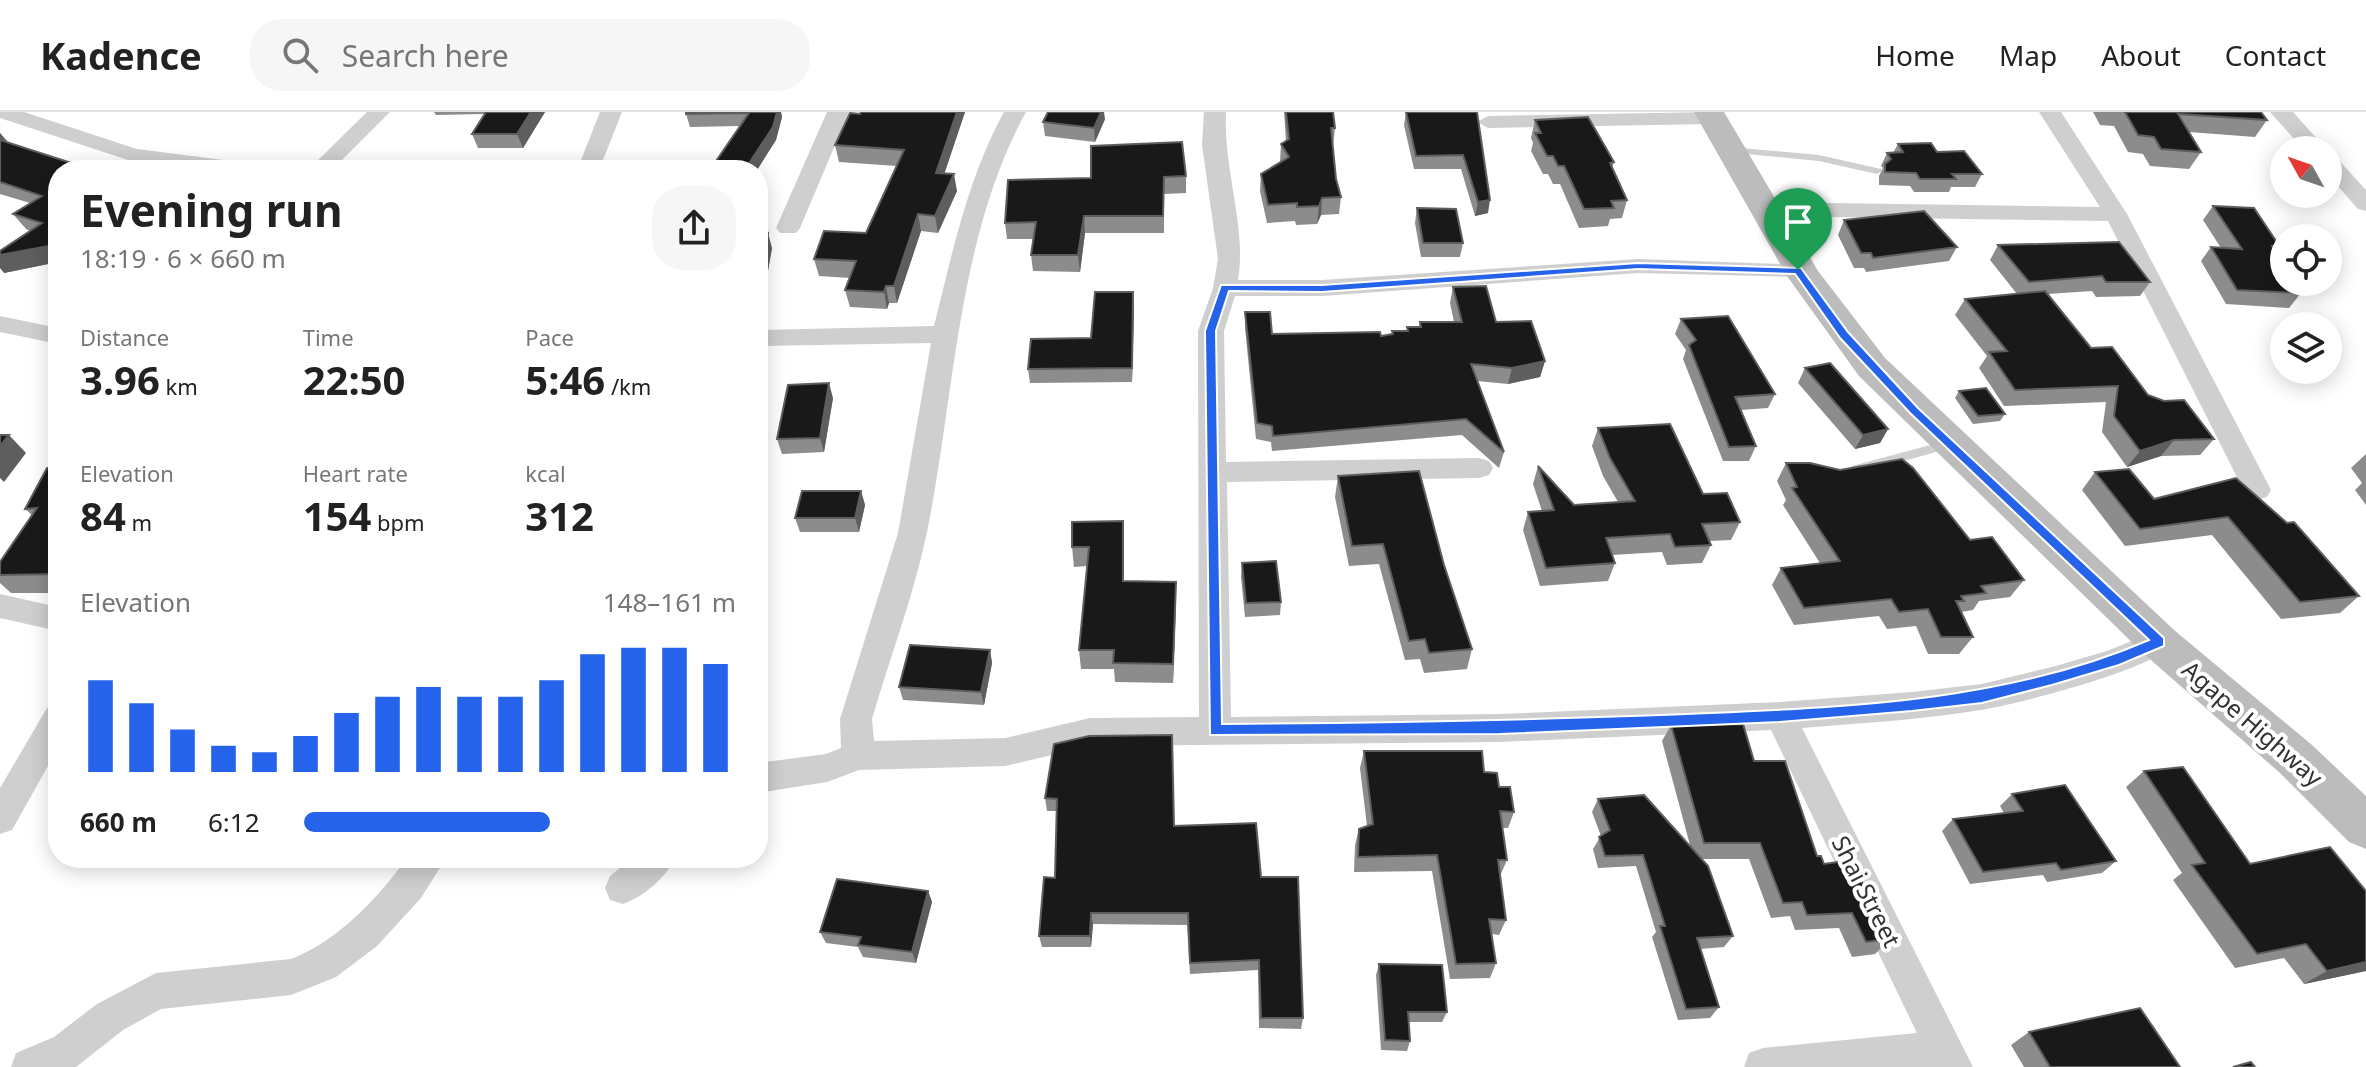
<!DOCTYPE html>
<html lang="en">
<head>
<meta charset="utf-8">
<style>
	body { margin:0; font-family:"Noto Sans",sans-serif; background:#f6f6f6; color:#222; height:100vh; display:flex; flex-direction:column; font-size:30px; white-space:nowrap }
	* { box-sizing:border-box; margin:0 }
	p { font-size:26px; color:#767676 }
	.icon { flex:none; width:44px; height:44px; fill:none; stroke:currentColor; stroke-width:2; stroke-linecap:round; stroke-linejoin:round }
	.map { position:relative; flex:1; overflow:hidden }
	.details { position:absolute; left:48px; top:48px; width:720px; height:708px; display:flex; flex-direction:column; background:#fff; border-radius:32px; box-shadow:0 4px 20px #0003 }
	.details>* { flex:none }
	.needle { width:52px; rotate:310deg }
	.buttons { position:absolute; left:2270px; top:24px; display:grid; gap:16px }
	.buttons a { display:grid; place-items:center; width:72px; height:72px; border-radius:50%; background:#fff; box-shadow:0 4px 20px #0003; font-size:40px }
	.pin { position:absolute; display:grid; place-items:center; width:68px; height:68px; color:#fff; margin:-82px -34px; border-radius:50% 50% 50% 0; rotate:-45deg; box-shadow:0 0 8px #0007 }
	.pin .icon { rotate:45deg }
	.round { display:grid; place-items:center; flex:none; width:84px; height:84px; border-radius:32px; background:#f6f6f6 }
	.summary { display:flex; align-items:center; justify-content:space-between; height:136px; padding:0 32px }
	h1 { font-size:44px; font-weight:700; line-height:60px }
	.stats { display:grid; grid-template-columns:repeat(3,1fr); gap:12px; height:136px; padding:8px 32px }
	.stats div { display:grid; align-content:center }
	.stats b { font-size:40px; font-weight:700 }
	.stats small { font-size:22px; font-weight:400 }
	.stats p { font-size:22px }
	.chart { height:224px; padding:16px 32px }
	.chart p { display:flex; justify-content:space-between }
	.chart svg { width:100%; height:144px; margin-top:8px; stroke:#2563eb; stroke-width:6 }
	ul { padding:0 32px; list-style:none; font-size:26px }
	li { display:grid; grid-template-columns:128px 96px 1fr; align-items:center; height:60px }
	li i { height:20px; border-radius:10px; background:#2563eb }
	header { display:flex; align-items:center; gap:48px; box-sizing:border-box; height:112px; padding:0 40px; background:#fff; border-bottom:2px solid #e0e0e0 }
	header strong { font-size:38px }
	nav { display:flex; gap:44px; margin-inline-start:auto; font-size:28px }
	.search { width:560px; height:72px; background:#f6f6f6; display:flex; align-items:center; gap:20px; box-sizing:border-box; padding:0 28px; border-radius:32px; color:#767676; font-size:30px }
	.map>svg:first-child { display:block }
</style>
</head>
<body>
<header>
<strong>Kadence</strong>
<div class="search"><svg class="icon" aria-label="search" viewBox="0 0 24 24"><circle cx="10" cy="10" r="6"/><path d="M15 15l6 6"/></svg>Search here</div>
<nav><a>Home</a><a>Map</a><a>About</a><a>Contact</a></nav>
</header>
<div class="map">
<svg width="2366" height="955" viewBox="0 0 2366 955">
	<rect width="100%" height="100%" fill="#fff"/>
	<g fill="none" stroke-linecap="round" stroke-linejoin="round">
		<path fill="#cfcfcf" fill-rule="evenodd" d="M1730 35 1819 43 1881 57 1882 59 1877 62 1819 49 1726 40V36Z
			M1949 328 1954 329 1955 332 1954 335 1857 362 1851 357 1852 354Z"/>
		<path fill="#cfcfcf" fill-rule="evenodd" d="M0 0H24L137 37 247 51 258 58H197L134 50 0 6Z
			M367 0H390L332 58H308Z
			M600 0H622L599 58H577Z
			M827 0H849L800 116 796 121H780L776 116Z
			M1004 0H1026C957 125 955 283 927 420 914 483 890 545 872 607L874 629 1005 626 1090 606 1199 605 1198 219 1213 176 1218 147 1202 33 1204 0H1226C1223 57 1247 116 1238 168H1322L1638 147 1806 153 1810 158 1806 163 1798 165 1638 161 1322 184H1235L1224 219 1226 350 1479 346 1489 349 1493 356 1489 363 1479 366 1227 370 1231 605 1500 602 1780 590 1912 580 1982 572 2052 555 2107 539 2159 518 2170 521 2174 530C2161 556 2014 593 1980 598 1921 608 1861 611 1802 616L1973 955H1744L1749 941 1763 936 1917 921 1771 618 1500 630 1090 634 1005 654 859 658 827 670 758 681V651L826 642 841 636 840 607 898 421 931 231 758 234V218L934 214C952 142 968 65 1004 0Z
			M1713 0 1723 6 1712 12 1488 16 1477 10 1488 4Z
			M2039 0H2061L2127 102 2271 378 2267 385 2257 388 2247 385 2108 109 1763 104 1755 102 1752 97 1755 92 1763 90 2100 95Z
			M2270 0H2293L2327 38H2304Z
			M2328 43 2336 45 2366 78V99L2358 97 2328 63Z
			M0 204 58 216V232L0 220Z
			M0 482 58 495V519L0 506Z
			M58 592V636L12 718 0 722V676L47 596Z
			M407 746H446L421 786 377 834 336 865 291 883 161 897 123 918 76 955H11L16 941 54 925 97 892 156 861 291 847C339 828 377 787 407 746Z
			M632 746H675C666 766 643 785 623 792L610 788 605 776 610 764Z"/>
		<path fill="#bcbcbc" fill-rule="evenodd" d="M1694 0H1724L1818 159 1885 246 2174 518 2312 633 2366 684V737L2349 730 2280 661 2144 542 1859 264 1787 164Z"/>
	</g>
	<path fill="#8c8c8c" d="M434 0H545L523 36H478L472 22 485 2 436 3Z
		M781 0 782 5 776 28 757 58H638L714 52 740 14 690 15 686 2Z
		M965 0 944 61 957 79 938 121 921 119 897 191H889L887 197 850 195 845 178 850 166 819 164 814 147 866 121 897 54 839 50 835 33 860 2Z
		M1284 0H1333L1335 16 1333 34 1336 67 1341 85 1339 102 1321 103 1317 112 1296 113 1295 109 1267 111 1260 79 1261 62 1280 50 1281 32 1286 29Z
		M1406 0H1477L1488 101 1475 104 1461 57H1414L1404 13Z
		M2093 0H2261L2267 8 2255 25 2189 20 2201 40 2189 57 2150 54 2143 42 2128 40 2114 14 2100 13Z
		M1105 7 1095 30 1045 24 1043 10Z
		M1535 8 1614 50 1612 56 1627 88 1622 106 1610 107 1608 114 1579 116 1560 72H1553L1548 62H1543L1531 39 1533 31 1531 26Z
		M0 21 8 30 58 58V150L4 161 30 119 26 117 13 102 30 91 0 82Z
		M1898 32 1937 40 1982 62 1975 75H1951L1949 80H1914L1910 74 1879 73V64L1883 56 1881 54 1887 41H1893Z
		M1186 64V81L1164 82V121H1085L1080 160 1033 159 1031 143 1033 127H1007L1005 111 1008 68Z
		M2213 94 2280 135 2276 140 2301 181 2289 196 2226 192 2201 149 2211 135 2221 136 2203 108Z
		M1417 96 1463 131 1460 145H1421L1415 111Z
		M1844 108 1957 135 1949 149 1866 160 1864 156H1854L1838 123Z
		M758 122 772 136 766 170 758 171Z
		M1998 133 2150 170 2140 184 2096 185 2092 179 2048 182 2091 236 2148 283 2214 327 2200 343 2161 344 2127 355 2102 320 2106 290 2004 294 1979 256 1987 244 1955 203 1965 187 2017 182 1990 148Z
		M1453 175 1545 249 1540 265 1508 272 1477 269 1504 340 1499 356 1462 323 1272 339 1271 330 1256 327 1245 216V200L1272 222 1381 224 1407 219V215H1419L1420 210H1454L1450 191Z
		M1134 195 1132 270 1030 271 1028 257 1091 226Z
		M1681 207 1775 282 1768 296 1741 298 1756 334 1749 349H1723L1683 247 1686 238 1675 222Z
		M1805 256 1888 317 1880 331 1855 337 1798 271Z
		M1959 279 2005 302 2000 309 1973 312 1955 286Z
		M833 286 824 340 782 342 777 327Z
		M1598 316 1703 382 1740 410 1731 428 1709 429 1711 433 1702 451 1667 453 1662 440 1612 443 1615 451 1608 469 1540 474 1523 418 1528 400 1542 399 1533 372 1538 354 1574 393 1618 390 1603 364 1592 334Z
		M2366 342V393L2355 378 2362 371 2351 356Z
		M1786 351 1970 428 2024 468 2010 485 1979 489 1973 498 1961 500 1973 525 1959 542H1928L1916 514 1887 517 1879 504 1794 513 1772 473 1781 456 1820 451 1783 393 1786 388 1777 369Z
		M58 352V481H11L0 471V450L32 403 25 397Z
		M2095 360 2154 387 2287 411 2359 484 2340 501 2281 507 2212 423 2125 434 2082 378Z
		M1338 364 1444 453 1472 537 1467 557 1424 561 1420 547 1405 548 1379 452 1349 454 1335 385Z
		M861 379 865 393 859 420H800L795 406Z
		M1123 409 1124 469 1176 489 1173 571 1115 570 1114 557H1081L1079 538 1087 454 1074 455 1072 435Z
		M1242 451 1281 490 1280 503 1245 505 1241 465Z
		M990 538 992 551 984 593 903 588 899 575Z
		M1671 613 1754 649 1817 744 1890 827 1875 842 1852 845 1839 816 1795 818 1790 804 1771 806 1749 747H1702L1733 824 1724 835 1700 837 1719 895 1710 906 1678 908 1652 825 1656 820 1636 754 1598 756 1593 737 1601 724 1592 700 1598 687 1690 733 1662 629Z
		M1054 632 1174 714 1261 765 1303 906 1301 917 1259 916 1258 858 1190 862 1187 813 1093 812 1091 835H1042L1039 824 1055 766 1057 699H1047L1045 686Z
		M1364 639 1484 660 1499 675 1514 700 1508 716H1502L1507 748 1500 764 1506 808 1499 823 1492 822 1496 851 1490 866 1450 867 1432 759 1354 760 1355 733 1359 717 1367 714 1360 656Z
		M2144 659 2250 752 2366 779V859L2304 872 2284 846 2235 856 2173 768 2182 761 2126 675Z
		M2012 682 2116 749 2102 761 2047 770 2043 763 1970 772 1942 719 1953 707 2004 701 2000 694Z
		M928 779 932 790 916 851 863 845 858 835 826 831 820 820Z
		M1379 852 1447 900 1442 910H1409L1410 929 1407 939 1381 938 1376 863Z
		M2029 920 2180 955H2024L2011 933Z"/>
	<path fill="#5e5e5e" d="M531 0H545L523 36 517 22Z
		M777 0H781L782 5 776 28 757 58H747L746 56Z
		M957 0H965L939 78 936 61Z
		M1101 0H1104L1105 7 1095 30 1094 16Z
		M0 21 9 32 0 37Z
		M954 62 957 79 938 121 935 104Z
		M1322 86 1321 103 1317 112 1319 94Z
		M1490 88 1488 101 1475 104 1478 90Z
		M918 102 921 119 897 191 894 174Z
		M1084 104 1085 121 1080 160 1078 143Z
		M768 121 772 136 766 170 762 156Z
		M54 133 58 138V150L4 161 0 156V143Z
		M886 174 889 191 887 197 884 180Z
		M1133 180 1134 195 1132 270V256Z
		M1545 249 1540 265 1508 272 1512 256Z
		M829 271 833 286 824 340 820 326Z
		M1888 317 1880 331 1855 337 1863 323Z
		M9 323 26 341 4 370 0 366V334Z
		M2174 328 2161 344 2127 355 2140 339Z
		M861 379 865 393 859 420 855 406Z
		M1123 409 1124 428V488L1123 469Z
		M1176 470V489L1173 571V552Z
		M990 538 992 551 984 593 981 580Z
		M928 779 932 790 916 851 912 840Z
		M1091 801 1093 812 1091 835 1090 824Z
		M2366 850V859L2304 872 2327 859Z"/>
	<path fill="#191919" stroke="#5e5e5e" stroke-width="2" d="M486 0H531L517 22H472Z
		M686 0H777L773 15 746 56 721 53 719 58H638L640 54 714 52 749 1 686 2Z
		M861 0H957L936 61 954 62 935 104 918 102 894 174H886L884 180 845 178 856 149 814 147 824 119 866 121 904 38 835 33 850 1 860 2Z
		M1048 0H1101L1094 16 1043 10Z
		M1286 0H1333L1335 16H1331L1336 67 1341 85 1322 86 1319 94 1297 95V91L1268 93 1261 62 1289 45 1281 32 1289 27Z
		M1406 0H1477L1490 88 1478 90 1463 43 1416 44Z
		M2125 0H2261L2267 8 2178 2 2201 40 2161 37 2154 25 2138 23Z
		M1588 5 1614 50 1610 51 1627 88 1611 89 1614 96 1584 97 1564 54H1558L1553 44H1547L1535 21H1541L1535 8Z
		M0 28 93 58H58V134L54 133 0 143V139L42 111 13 102 42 84 0 70Z
		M1182 30 1186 64 1164 65 1163 104H1084L1078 143H1031L1036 110 1005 111 1008 68 1091 66V34Z
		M1931 31 1937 40 1964 39 1982 62H1952L1956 67H1920L1916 61 1885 60V52L1891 47 1887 41 1903 40 1898 32Z
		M2213 94 2254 96 2280 135 2272 134 2284 153V170H2294L2301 181 2237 178 2211 135 2242 137Z
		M1417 96 1456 97 1463 131H1423Z
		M1924 99 1957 135 1873 146 1871 141H1861L1844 108Z
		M768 121 762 156H758V122Z
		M2119 130 2150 170H2106L2102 164 2029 170 1998 133Z
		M1486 174 1496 210 1531 209 1545 249 1512 256 1471 252 1504 340 1466 307 1273 324 1272 314 1257 311 1245 200H1270L1272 222 1380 220 1381 224 1393 222 1392 219H1408L1407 215H1421L1420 210H1462L1453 175Z
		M2045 179 2091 236 2112 235 2148 283 2164 289 2184 288 2214 327 2174 328 2140 339 2114 304 2118 274 2015 278 1989 240 2007 239 1965 187Z
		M1095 180H1133L1132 256 1028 257 1031 227 1091 226Z
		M1728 204 1775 282 1735 285 1756 334 1729 335 1689 233 1696 228 1681 207Z
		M1830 251 1888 317 1863 323 1805 256Z
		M829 271 820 326 777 327 788 273Z
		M1986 276 2005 302 1978 304 1959 279Z
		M1670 312 1703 382 1727 381 1740 410 1702 412 1711 433 1675 435 1670 422 1606 426 1615 451 1546 456 1528 400 1554 398 1538 354 1574 393 1635 389 1610 346 1598 316Z
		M0 323H9L0 334Z
		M1902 347 1913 356 1970 428 1992 425 2024 468 1981 474 1986 481 1961 484 1964 489H1956L1973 525H1941L1928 497 1899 500 1891 487 1804 496 1781 456 1840 449 1792 376 1797 375 1786 351H1810L1840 358Z
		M58 352V462L0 463V450L37 396 25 397 47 356H56Z
		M2129 357 2154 387 2236 366 2287 411 2294 410 2359 484 2300 490 2228 405 2140 417 2095 360Z
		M1419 359 1444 453 1472 537 1429 541 1425 527 1409 529 1383 432 1352 434 1338 364Z
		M802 379H861L855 406H795Z
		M1123 409V469L1176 470 1173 552 1113 551 1114 538H1079L1089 435H1072V410Z
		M1276 449 1281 490 1246 491 1242 451Z
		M910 533 990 538 981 580 899 575Z
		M1743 612 1754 649H1785L1817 744H1821L1824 752 1851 748 1890 827 1866 830 1852 801 1807 803 1802 790 1783 791 1760 731H1704L1671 613Z
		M1172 623 1174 714 1256 711 1261 765H1298L1303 906H1261L1259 848 1190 851 1188 801H1091L1090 824H1039L1044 765 1055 766 1057 687 1045 686 1054 632 1089 624Z
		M1364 639H1482L1484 660 1497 661 1499 675H1510L1514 700 1500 699 1507 748H1498L1506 808 1489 807 1496 851 1456 852 1437 743 1358 745 1359 717 1373 712Z
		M2183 655 2250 752 2330 735 2366 779V850L2327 859 2306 832 2257 842 2192 753 2205 751 2144 659Z
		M2065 673 2116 749 2061 758 2056 751 1983 760 1953 707 2023 699 2012 682Z
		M1644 683 1708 754 1733 824 1697 826 1719 895 1686 897 1660 814H1665L1643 743 1605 744 1599 725 1610 718 1598 687Z
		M837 767 928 779 912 840 858 833 861 825 820 820Z
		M1379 852 1442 853 1447 900H1408L1410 929 1385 928Z
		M2140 896 2180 955H2050L2029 920Z
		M2251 950 2255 955H2233Z"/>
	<path fill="#2563eb" stroke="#fff" stroke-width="2" fill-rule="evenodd" d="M1638 151 1801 156 1848 220 1918 296 2164 526V534L2119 553 2052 573 1982 591 1912 599 1780 610 1500 622 1210 623 1205 219 1221 173H1322ZM1638 157 1795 162 1840 226 1910 301 2149 528C2003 591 1843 595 1687 602 1532 608 1377 611 1222 612L1216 219 1229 179 1322 180Z"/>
	<g text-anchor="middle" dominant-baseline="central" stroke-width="8" stroke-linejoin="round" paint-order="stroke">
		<g font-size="24" fill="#323232" stroke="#fff">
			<text transform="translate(2253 611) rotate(41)">Agape Highway</text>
			<text transform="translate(1867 779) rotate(63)">Shai Street</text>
		</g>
	</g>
</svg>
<div class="buttons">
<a><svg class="needle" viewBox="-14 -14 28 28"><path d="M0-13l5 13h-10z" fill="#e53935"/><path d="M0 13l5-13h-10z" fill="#767676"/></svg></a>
<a><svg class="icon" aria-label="locate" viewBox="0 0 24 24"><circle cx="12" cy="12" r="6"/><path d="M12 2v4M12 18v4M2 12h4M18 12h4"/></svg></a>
<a><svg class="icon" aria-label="layers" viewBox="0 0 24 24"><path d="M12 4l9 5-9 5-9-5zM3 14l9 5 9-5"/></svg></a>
</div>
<div class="pin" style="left:1798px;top:158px;background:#1e9e55"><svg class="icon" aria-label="arrive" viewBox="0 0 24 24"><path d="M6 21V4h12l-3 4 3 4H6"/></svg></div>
<section class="details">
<div class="summary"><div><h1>Evening run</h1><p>18:19 · 6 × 660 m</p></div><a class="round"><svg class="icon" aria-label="share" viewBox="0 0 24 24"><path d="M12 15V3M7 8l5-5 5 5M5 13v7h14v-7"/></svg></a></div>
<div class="stats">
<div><p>Distance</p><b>3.96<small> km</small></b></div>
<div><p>Time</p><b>22:50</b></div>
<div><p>Pace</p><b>5:46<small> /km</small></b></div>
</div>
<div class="stats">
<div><p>Elevation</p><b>84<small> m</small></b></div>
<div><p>Heart rate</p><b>154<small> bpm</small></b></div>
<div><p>kcal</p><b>312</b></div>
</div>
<div class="chart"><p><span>Elevation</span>148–161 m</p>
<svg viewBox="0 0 160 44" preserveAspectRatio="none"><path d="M5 44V16M15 44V23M25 44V31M35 44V36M45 44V38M55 44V33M65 44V26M75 44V21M85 44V18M95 44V21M105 44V21M115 44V16M125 44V8M135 44V6M145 44V6M155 44V11"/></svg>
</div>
<ul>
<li><b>660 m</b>6:12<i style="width:57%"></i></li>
</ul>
</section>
</div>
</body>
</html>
